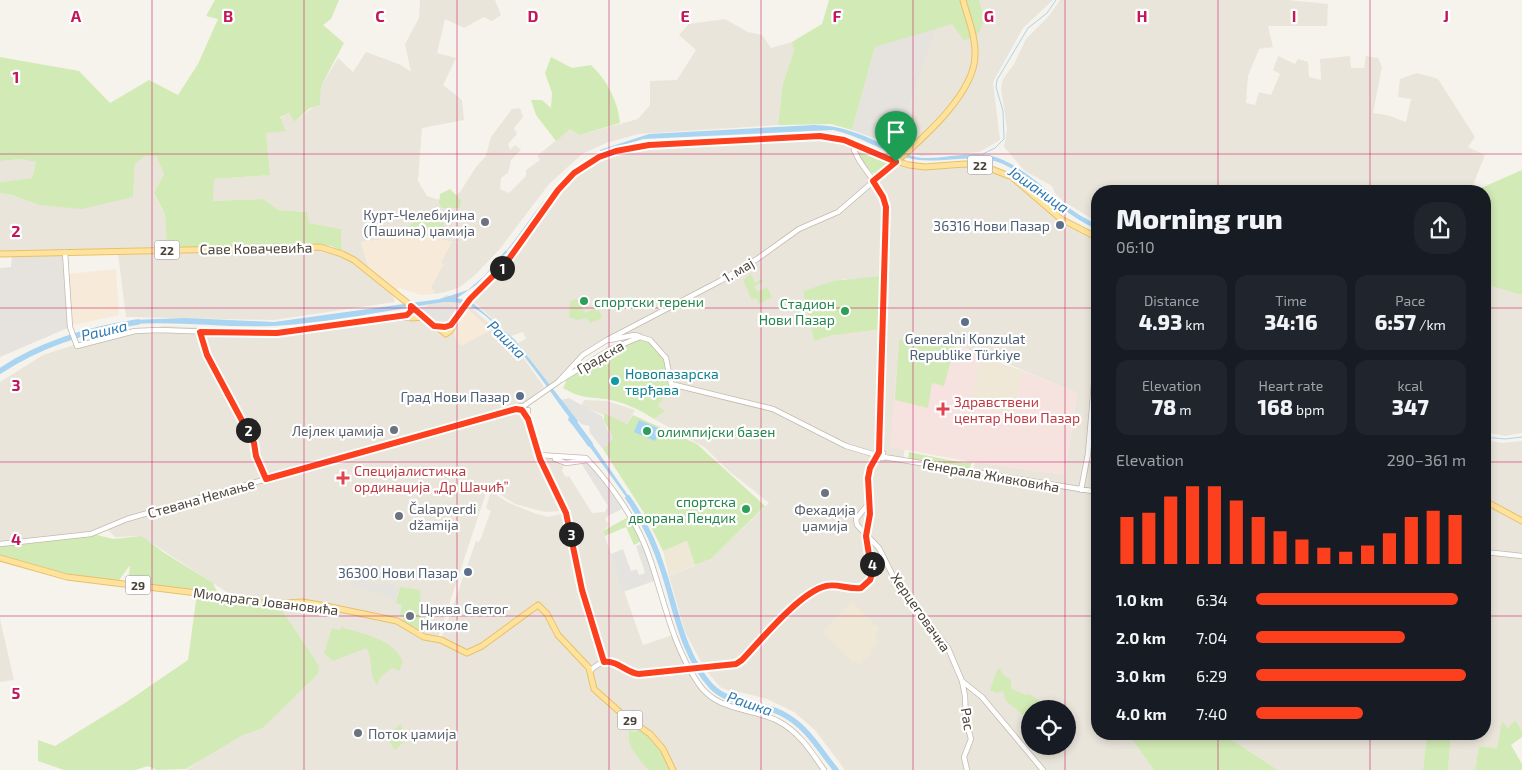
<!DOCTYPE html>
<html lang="en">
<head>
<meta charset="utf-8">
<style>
	body { margin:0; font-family:"Exo 2",sans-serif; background:#20242c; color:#f1f3f6; height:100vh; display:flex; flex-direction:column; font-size:19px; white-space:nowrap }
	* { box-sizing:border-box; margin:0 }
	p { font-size:16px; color:#9ea1a6 }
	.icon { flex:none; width:28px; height:28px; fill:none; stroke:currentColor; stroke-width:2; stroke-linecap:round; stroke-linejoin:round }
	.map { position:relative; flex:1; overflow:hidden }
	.side { position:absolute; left:1091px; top:185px; width:400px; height:555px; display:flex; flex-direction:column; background:#171b24; border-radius:20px; box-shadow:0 2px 8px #0003 }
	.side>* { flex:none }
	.tools { position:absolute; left:1021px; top:700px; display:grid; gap:10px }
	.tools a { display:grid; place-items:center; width:55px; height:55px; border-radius:50%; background:#171b24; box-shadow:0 2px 8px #0003; font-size:25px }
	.pin { position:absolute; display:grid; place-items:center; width:42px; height:42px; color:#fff; margin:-51px -21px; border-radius:50% 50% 50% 0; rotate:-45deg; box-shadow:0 0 5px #0007 }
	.pin .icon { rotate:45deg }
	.km { position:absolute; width:25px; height:25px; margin:-12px; border-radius:50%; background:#222; color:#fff; font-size:14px; line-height:25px; text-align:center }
	.round { display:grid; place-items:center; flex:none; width:52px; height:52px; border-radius:20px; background:#20242c }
	.overview { display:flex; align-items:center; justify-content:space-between; height:85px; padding:0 25px }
	h1 { font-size:28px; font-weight:800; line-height:38px }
	.metrics { display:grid; grid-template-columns:repeat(3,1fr); gap:8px; height:85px; padding:5px 25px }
	.metrics div { display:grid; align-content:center; border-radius:12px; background:#20242c; text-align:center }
	.metrics b { font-size:21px; font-weight:800 }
	.metrics small { font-size:14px; font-weight:400 }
	.metrics p { font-size:14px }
	.chart { height:140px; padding:10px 25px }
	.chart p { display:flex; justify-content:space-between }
	.chart svg { width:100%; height:90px; margin-top:5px; stroke:#fc3f1d; stroke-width:6 }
	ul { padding:0 25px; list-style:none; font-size:16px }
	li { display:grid; grid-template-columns:80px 60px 1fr; align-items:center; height:38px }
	li i { height:12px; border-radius:6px; background:#fc3f1d }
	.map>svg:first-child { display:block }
</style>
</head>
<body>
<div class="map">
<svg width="1522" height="770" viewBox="0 0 1522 770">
	<rect width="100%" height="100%" fill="#f6f3ec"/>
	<path fill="#eae5da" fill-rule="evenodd" d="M420 0H495L501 15 492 21 484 17 464 28 445 19 437 53 456 58 443 85 462 100 464 120 422 128 418 181 427 196 446 202 460 192 476 167 486 156 491 137 512 109 520 108 523 117 514 128 517 134 508 144 510 150 515 145 521 150 511 160 508 173 501 178 500 189 509 193 526 176V170L540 160 537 156 570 129 580 135 638 119 650 105V81L677 80 696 50 679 35 689 24 725 19 748 32 762 35 771 48 792 42 794 51 783 83 778 125 638 134 606 143 582 154 549 184 499 250 475 275 460 287 446 292 435 294 431 287 443 265 441 261 452 242 389 227 379 240 361 242 368 266 392 293 395 302 274 320 126 317 118 254 300 244 323 245 342 251 341 229 308 223 307 212 279 210 263 199 213 201V179L270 175 266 133 286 130 280 118 289 113 294 122 320 102 321 86 338 58 353 72 366 52 401 65 411 72 405 44 419 18Z
		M963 0H1053L1023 28 993 82 1000 140 979 152 921 156 908 151 910 148 907 142 910 104 937 27 952 24 963 40Z
		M1060 0H1288L1328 4 1327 26H1268L1273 47 1259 49 1248 76 1246 103 1255 105 1259 92 1271 95 1280 74 1273 70 1278 56 1295 64 1298 59 1308 62 1309 77 1321 80 1320 59 1350 56 1351 68H1364L1366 56 1378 58 1382 67 1373 113 1387 115 1406 122 1411 99 1398 97 1400 79 1417 73 1438 79 1475 137 1468 147 1485 155 1473 185H1451L1452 191H1098L1097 222 1063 201 1055 193 1052 186 1025 171 1004 147 1007 129 1001 88 1003 79 1014 64 1026 39 1049 16Z
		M811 138 830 139 851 145 873 181 891 166 898 165 926 169 964 166 987 169 1015 183 1060 221 1097 241 1098 734H1128L1154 770H845L815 730 794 712 767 699 740 692 738 695 720 687 705 669 685 632 669 576 711 559 769 503 729 471 704 447 654 419 665 411 658 406 663 397 660 395 666 386 634 335 611 340 589 351 551 387 518 343 526 339 523 332 511 336 473 301 507 266 561 189 580 171 598 160 638 147ZM846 279 882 329 829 336 814 340 803 291ZM946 339 955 345 991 357 1077 393 1065 475 975 462 973 471 903 459 905 449 891 447 899 340ZM1030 709H1068V746H1030Z
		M145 156H156L164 174 154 194 165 214 167 249 0 252V193L12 195 39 205 133 197 135 164Z
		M22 159 36 161 32 178 0 182V161Z
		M1485 284H1491L1522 295V433L1505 436 1485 432Z
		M447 295 471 307 518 350 544 387 529 399 527 419 538 458 563 511 545 512 515 504 488 487 438 638 417 633 426 638 441 640 476 541 479 542 481 538 491 511 486 508 491 491 507 502 534 513 548 517 565 513 542 465 544 459H551L564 465 562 471 566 477 569 476 592 513 605 512 608 516 605 519 609 525 603 531 643 645 673 635 694 678 707 695 720 704 761 714 787 726 802 740 824 770H673L660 746 640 727 635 732 629 730 628 735 636 756 650 770H186L233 739 263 728 318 674 319 666 314 658 278 604 302 602 290 600 277 602 231 595 141 536 115 537 104 526 80 534 0 543V382L43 355 111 333 164 326 273 331 420 309Z
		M584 400 607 401 635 410 627 424 581 406Z
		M1485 440 1502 443 1522 441V518L1485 498Z
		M1485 503 1522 524V731L1515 720 1508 728 1502 722 1497 748 1479 746 1475 770H1448L1451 734H1485Z
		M0 619 14 680 0 682Z
		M1223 734H1427L1423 770H1278Z"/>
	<path fill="#f7ead8" d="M389 227 452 242 441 261 443 265 431 287 435 294 420 295 400 288 393 292 366 270 368 266 361 242 379 240V229Z
		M116 269 119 315 69 326 68 274Z
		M468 309 491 330 461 346 456 340 454 333 457 323Z"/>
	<path fill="#e6e2dd" d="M937 27 910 104 907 142 910 148 908 151 852 130 875 47Z
		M65 254 70 327 0 357V268L11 267 12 256Z"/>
	<path fill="#efe8d6" d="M981 356 1023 371 1014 414 971 404Z
		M687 541 695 565 669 576 663 551Z
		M851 602 880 629 875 636 878 644 871 650 872 653 859 665 855 661 853 663 823 632Z"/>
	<path fill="#f6e3e0" d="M946 336 950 343 981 356 971 405 1013 413 1023 371 1077 393 1065 475 966 461 890 447 899 340Z"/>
	<path fill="#d2eab5" d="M215 0H339L331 19 323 25 344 43 321 86 320 105 310 108 294 122 289 113 280 117 286 131 266 133 270 175 214 179 213 201 263 199 279 210 307 212 309 223 341 229 342 251 331 246 309 243 167 249 165 214 154 193 164 174 156 156H145L135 164 133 197 82 209 39 205 12 195 0 193V182L32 178 36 162 22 159 0 161V57L79 71 110 103 149 80 178 95 198 64 218 19 206 16Z
		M829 0H979L984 19 979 33 973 35 974 38 963 40 952 24 875 47 852 130 831 124 778 125 783 83 794 51 792 42 822 24Z
		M551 57 572 68 591 65C607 80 618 101 620 123L580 135 570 129 556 141 536 115 531 100H542L551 108 552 93 545 73Z
		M860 149 888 162V165L878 174 872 173 859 156 857 150Z
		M1522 170V295L1485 284V191H1452L1451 185H1473L1481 188Z
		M450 189 461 200 460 208H442L439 204 440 194Z
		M422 213C428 216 426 222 436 221L438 214 442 217 444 226 440 237 429 233 426 226 422 232 410 230 409 227 413 222 407 218 416 217Z
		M751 274 755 283 762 279 763 282 754 286 757 292 767 287 772 297 759 304 756 298 752 300 743 280Z
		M883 276 882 329 829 336 814 341 803 291 834 281Z
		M577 299 585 313 594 309 596 311 599 310 602 318 590 323 587 318 577 320 569 317 570 301Z
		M946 336 948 341 955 345 944 386 932 383 928 408 895 400 899 340Z
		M646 338 666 358 671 384 666 386 660 395 664 397 658 406 665 411 654 419C641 410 621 401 605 399 587 397 580 398 563 388L566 382 564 378 629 340Z
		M604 413 627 424 633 415 697 444 765 506 711 559 695 565 687 541 663 551 644 513 603 449 613 438 604 421Z
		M909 452 964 463 972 462 969 471 908 461Z
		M630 516 643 540 634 545 626 527 605 536 603 531Z
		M93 534 113 539 142 536 163 552 213 583 219 596 278 604 314 658 319 666 318 674 263 728 241 736 186 769 157 770 148 766 135 770H64L38 761V740L55 746 125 703 188 660 197 593 128 584 130 565 117 583 67 577 0 558V544Z
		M400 587 420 590 421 609H429L419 635 401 622 404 617 400 615 402 605 396 603Z
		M341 627C363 634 394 639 403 662L399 671 392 668 381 677 377 685C368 674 374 658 366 648L333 661 324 653 332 628 340 630Z
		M1000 668 1002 674 1011 680V689L1026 695 1029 694 1046 705 1047 709H1030V725L1022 714 1006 701 1003 691 996 693 990 690 997 670Z
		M1515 720 1522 731V737L1511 745 1522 764V770H1475L1479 746 1497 748 1502 721 1508 728Z
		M401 724 405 741 395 750 385 736Z
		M640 727 655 739 673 770H649C640 761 625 745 629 730L635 732Z
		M1128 734H1146L1157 740 1167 734H1223L1278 770H1154Z
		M1427 734H1451L1448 770H1423Z"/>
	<path fill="#e5e3e0" d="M447 304 461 306 447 324 430 317 420 307Z
		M569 398 602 416 607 429 613 438 603 449 590 433 589 426 581 424 561 400Z
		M585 461 595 469 622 509 608 516 605 512 608 506 581 463Z
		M644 543 657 580 623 592 611 554 623 549 631 571 637 569 639 575 645 573 636 546Z
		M356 576 382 586 384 582 399 588 395 600 353 584Z"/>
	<path fill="#a9d4f2" d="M814 125C841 125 863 135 887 146 898 151 911 157 923 158 951 159 977 148 1003 160 1038 176 1061 209 1097 224V229C1061 215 1038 180 1003 164 972 151 940 166 908 158 882 152 859 135 833 130L643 139 601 152 600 150 649 134Z
		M506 250 507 252 476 285 457 298 473 303 515 340 578 421 575 427 568 420 569 417C545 385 505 323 470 306 462 302 453 302 444 302 390 310 327 323 273 326 226 328 179 321 132 324L131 320 186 318 274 322 440 299 468 290 484 276Z
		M639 420 660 429 655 441 634 432Z
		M587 436 634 504 632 505 584 439Z"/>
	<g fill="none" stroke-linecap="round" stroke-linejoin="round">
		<path stroke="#a9d4f2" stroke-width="1" d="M983 154 995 148 1004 139 1003 111 996 87 997 80 1028 28 1047 13 1056 0
			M506 252C538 212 555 176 602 151
			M1485 437 1505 439 1522 437"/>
		<path stroke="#a9d4f2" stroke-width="5.5" d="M0 371C42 343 89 329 138 322
			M573 421 590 444
			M628 498C644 521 655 544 663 570 676 609 682 654 711 686 729 705 758 702 781 713 807 726 818 748 836 770"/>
		<g stroke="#c2bbae" stroke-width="6">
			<path id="minor" d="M852 143C857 167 882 182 885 207L879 452
				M65 252 70 327 77 346 135 331 159 330 273 334 418 313
				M388 319 415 317
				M200 332 207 355 254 443 266 479
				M610 340 634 335 639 336
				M561 380 609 350 640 337 650 340 666 358 671 384 773 409 846 446 876 455
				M525 405 558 382 583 355 607 340 720 281 757 259 799 229 838 212 896 162
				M528 410V419L540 459 565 512 582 590 604 662
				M539 455 586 458C611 484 637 521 649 556 664 599 672 645 698 683 717 712 750 707 778 721 799 732 811 751 824 770
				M884 457 1098 492
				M555 459 566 463 588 460
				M1081 490 1088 454 1098 337
				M869 503 856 519 857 525 879 548 895 580 948 648 962 681 965 696 966 720 971 739 964 757 967 770
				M0 544 91 534 127 519 522 406
				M1485 552 1522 556
				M590 671C613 649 618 672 639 674L711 665 725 667 742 660C762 639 797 595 824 586 839 581 859 597 870 579 878 566 867 548 866 534 866 528 869 522 870 515 870 502 867 487 869 474 871 466 876 461 877 453H883V458H877
				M962 681 982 697 1043 770"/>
		</g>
		<g stroke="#e6c16a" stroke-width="7">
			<path id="major" d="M896 162C923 138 974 94 975 56 976 37 968 19 963 0
				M0 254 320 247 342 254 354 260 446 334 450 331 464 307 506 263 555 193 574 173 594 160 610 153 649 145 820 136 842 139 892 160 909 165 925 167 964 164 981 165 1012 177 1061 219 1098 238
				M407 315 411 311V306
				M412 318 423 317
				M435 326 445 327 453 323
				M1485 501 1522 521
				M0 558 67 577 197 593 269 604 302 602 321 605 397 621 424 637 441 640 467 653 482 646 538 605 547 614 558 635 589 668 594 689 621 713 650 734 663 749 673 770"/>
		</g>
		<use href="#minor" stroke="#fff" stroke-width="4.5"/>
		<use href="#major" stroke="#ffe39c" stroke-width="5"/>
	</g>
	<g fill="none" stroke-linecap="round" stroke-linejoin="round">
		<g stroke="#fff" stroke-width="10">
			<path id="route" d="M820 136 844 140 896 162 873 181 883 197 886 207 879 452 870 468 868 478 870 514 866 536 872 574 870 580 861 588C849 590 837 583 826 586 800 592 761 640 742 660L736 664 639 674C626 673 618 660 604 662L582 590 566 513 540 459 528 419 522 410 516 409 266 479 256 456 254 443 207 355 200 332 277 333 407 315 411 311V306L434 326 445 327 451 325 470 299 506 263 558 190 574 173 599 157 616 151 649 145Z"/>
		</g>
		<use href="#route" stroke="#fc3f1d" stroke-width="6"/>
	</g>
	<path fill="none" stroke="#c2185b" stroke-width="1" stroke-opacity="0.55" d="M152 0V770M304 0V770M457 0V770M609 0V770M761 0V770M913 0V770M1065 0V709M1218 0V191M1370 0V191M0 154H1522M0 308H1098M1485 308H1522M0 462H1098M1485 462H1522M0 616H1098M1485 616H1522M1218 734V770M1370 734V770M1065 746V770"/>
	<g fill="#6b7280" stroke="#fff" stroke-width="2">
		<circle cx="485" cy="222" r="5"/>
		<circle cx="394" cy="430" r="5"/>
		<circle cx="825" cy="493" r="5"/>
		<circle cx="399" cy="516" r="5"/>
		<circle cx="410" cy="616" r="5"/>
		<circle cx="358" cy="733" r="5"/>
	</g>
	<g fill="#5c6f8a" stroke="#fff" stroke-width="2">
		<circle cx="1060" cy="225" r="5"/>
		<circle cx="965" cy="322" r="5"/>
		<circle cx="520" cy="396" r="5"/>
		<circle cx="468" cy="572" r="5"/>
	</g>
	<g fill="#2e9e5b" stroke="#fff" stroke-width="2">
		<circle cx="584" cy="301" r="5"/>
		<circle cx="845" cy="311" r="5"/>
		<circle cx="647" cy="431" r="5"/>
		<circle cx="746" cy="509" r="5"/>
	</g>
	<circle fill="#0f9aa8" stroke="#fff" stroke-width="2" cx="615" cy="381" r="5"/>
	<g fill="#e0444e" stroke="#fff" stroke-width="2">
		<path d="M940.5 401.5h5v5h5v5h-5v5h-5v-5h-5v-5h5z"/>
		<path d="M340.5 470.5h5v5h5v5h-5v5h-5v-5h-5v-5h5z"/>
	</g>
	<g text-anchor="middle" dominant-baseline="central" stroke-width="4.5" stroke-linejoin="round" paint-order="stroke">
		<g fill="#fff" stroke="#817c74" stroke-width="1">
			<rect x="967.5" y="155.5" width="25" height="19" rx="4"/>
			<rect x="154.5" y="240.5" width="25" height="19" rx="4"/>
			<rect x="125.5" y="575.5" width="25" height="19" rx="4"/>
			<rect x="617.5" y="710.5" width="25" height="19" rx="4"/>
		</g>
		<g font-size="12" font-weight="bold" fill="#4b4439">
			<text x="980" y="165">22</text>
			<text x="167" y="250">22</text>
			<text x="138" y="585">29</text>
			<text x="630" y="720">29</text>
		</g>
		<g font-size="14" fill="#5b616d" stroke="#fff" text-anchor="start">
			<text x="475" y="214" text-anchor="end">Курт-Челебијина<tspan x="475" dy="16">(Пашина) џамија</tspan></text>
			<text x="384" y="430" text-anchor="end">Лејлек џамија</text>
			<text x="409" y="508">Čalapverdi<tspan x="409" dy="16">džamija</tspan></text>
			<text x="825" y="509" text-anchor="middle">Фехадија<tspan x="825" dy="16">џамија</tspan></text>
			<text x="420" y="608">Црква Светог<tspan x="420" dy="16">Николе</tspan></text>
			<text x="368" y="733">Поток џамија</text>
		</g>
		<g font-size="14" fill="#4e5e75" stroke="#fff" text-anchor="end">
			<text x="1050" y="225">36316 Нови Пазар</text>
			<text x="965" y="338" text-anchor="middle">Generalni Konzulat<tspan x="965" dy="16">Republike Türkiye</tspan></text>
			<text x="510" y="396">Град Нови Пазар</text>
			<text x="458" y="572">36300 Нови Пазар</text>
		</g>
		<g font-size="14" fill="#4b4439" stroke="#fff">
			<text transform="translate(256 248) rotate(-1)">Саве Ковачевића</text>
			<text transform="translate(738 270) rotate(-31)">1. мај</text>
			<text transform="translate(600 357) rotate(-30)">Градска</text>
			<text transform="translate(991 475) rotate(10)">Генерала Живковића</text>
			<text transform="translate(201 498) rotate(-16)">Стевана Немање</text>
			<text transform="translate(266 601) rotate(7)">Миодрага Јовановића</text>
			<text transform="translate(921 612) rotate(55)">Херцеговачка</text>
			<text transform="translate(968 719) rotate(81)">Рас</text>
		</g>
		<g font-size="14" fill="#27864d" stroke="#fff" text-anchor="start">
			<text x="594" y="301">спортски терени</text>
			<text x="835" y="303" text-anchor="end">Стадион<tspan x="835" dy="16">Нови Пазар</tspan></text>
			<text x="657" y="431">олимпијски базен</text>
			<text x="736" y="501" text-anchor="end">спортска<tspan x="736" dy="16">дворана Пендик</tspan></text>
		</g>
		<g font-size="14" fill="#0d838f" stroke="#fff" text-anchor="start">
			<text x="625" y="373">Новопазарска<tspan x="625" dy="16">тврђава</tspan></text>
		</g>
		<g font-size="14" fill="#be3a42" stroke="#fff" text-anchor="start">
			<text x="954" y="401">Здравствени<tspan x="954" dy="16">центар Нови Пазар</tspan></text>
			<text x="354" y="470">Специјалистичка<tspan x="354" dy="16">ординација „Др Шачић”</tspan></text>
		</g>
		<g font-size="15" font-style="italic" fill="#2e7ab2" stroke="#fff">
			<text transform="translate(1039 189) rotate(35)">Јошаница</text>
			<text transform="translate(104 330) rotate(-13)">Рашка</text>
			<text transform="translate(507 339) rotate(45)">Рашка</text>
			<text transform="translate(750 703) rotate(19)">Рашка</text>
		</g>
	</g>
	<g font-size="16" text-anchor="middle" font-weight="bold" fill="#c2185b" stroke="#fff" stroke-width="4.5" stroke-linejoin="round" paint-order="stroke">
		<text x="76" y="22">A</text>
		<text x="228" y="22">B</text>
		<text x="380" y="22">C</text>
		<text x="533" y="22">D</text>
		<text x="685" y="22">E</text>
		<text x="837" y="22">F</text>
		<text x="989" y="22">G</text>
		<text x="1142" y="22">H</text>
		<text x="1294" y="22">I</text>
		<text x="1446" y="22">J</text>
		<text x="16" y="83">1</text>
		<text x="16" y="237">2</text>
		<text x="16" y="391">3</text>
		<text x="16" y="545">4</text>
		<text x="16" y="699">5</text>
	</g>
</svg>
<div class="tools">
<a><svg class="icon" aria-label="locate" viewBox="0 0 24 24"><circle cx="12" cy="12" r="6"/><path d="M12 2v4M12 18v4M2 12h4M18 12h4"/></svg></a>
</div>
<div class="pin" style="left:896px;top:162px;background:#1e9e55"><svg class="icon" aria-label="arrive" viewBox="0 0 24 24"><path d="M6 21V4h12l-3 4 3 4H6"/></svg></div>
<b class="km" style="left:502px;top:268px">1</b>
<b class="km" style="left:248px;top:430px">2</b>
<b class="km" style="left:571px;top:534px">3</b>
<b class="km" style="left:872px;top:564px">4</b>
<section class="side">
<div class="overview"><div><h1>Morning run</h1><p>06:10</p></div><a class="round"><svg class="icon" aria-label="share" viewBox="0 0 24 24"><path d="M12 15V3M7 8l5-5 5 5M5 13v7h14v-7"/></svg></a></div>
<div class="metrics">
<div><p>Distance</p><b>4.93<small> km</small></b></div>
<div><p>Time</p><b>34:16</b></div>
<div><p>Pace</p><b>6:57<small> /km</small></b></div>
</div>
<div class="metrics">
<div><p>Elevation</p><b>78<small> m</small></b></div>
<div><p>Heart rate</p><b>168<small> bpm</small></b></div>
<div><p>kcal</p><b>347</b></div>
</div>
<div class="chart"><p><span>Elevation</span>290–361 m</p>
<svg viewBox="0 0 160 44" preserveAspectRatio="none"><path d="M5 44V21M15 44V19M25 44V11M35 44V6M45 44V6M55 44V13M65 44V21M75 44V28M85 44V32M95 44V36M105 44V38M115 44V35M125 44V29M135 44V21M145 44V18M155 44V20"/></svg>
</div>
<ul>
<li><b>1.0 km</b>6:34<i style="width:96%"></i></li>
<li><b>2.0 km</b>7:04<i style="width:71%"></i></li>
<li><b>3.0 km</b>6:29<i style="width:100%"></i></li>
<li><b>4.0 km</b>7:40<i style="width:51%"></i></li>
</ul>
</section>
</div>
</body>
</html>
